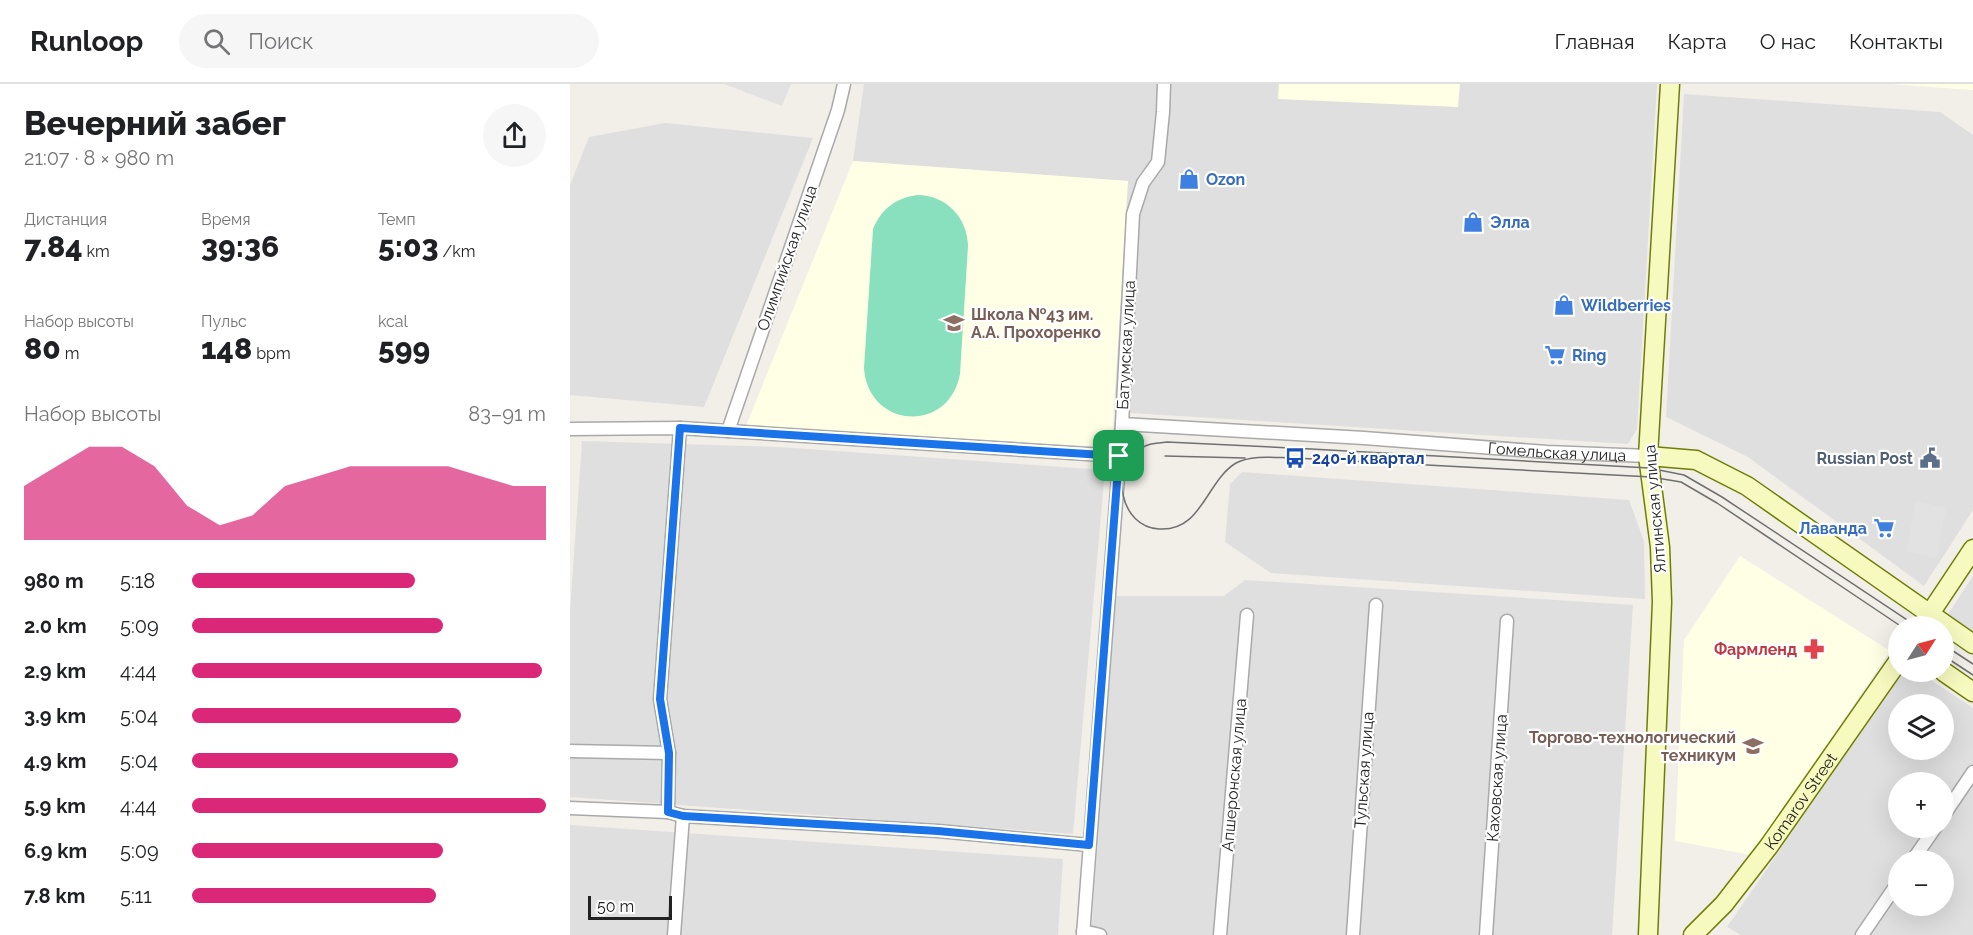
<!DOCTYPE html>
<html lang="ru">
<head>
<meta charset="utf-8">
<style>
	body { margin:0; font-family:Raleway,sans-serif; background:#f6f6f6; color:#202124; height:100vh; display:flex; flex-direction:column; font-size:22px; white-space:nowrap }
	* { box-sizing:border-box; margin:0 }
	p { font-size:20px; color:#757577 }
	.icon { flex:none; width:33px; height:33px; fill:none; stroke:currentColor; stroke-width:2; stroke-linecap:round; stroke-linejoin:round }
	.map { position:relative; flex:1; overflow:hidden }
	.details { display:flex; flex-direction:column; background:#fff; width:570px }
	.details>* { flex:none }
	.needle { width:39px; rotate:54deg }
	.tools { position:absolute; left:1318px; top:532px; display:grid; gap:12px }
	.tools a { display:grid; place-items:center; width:66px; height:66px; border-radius:50%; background:#fff; box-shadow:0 6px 24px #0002; font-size:30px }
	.scale { position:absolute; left:18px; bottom:15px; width:84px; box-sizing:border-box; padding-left:6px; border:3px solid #222; border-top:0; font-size:16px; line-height:21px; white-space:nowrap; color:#222; -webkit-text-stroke:4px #fff; paint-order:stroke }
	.pin { position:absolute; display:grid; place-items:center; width:51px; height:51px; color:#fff; margin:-26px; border-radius:12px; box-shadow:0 3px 9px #0006 }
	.round { display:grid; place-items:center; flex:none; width:63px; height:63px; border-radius:32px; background:#f6f6f6 }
	.summary { display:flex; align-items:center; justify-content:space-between; height:102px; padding:0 24px }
	h1 { font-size:33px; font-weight:800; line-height:45px }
	.metrics { display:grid; grid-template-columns:repeat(3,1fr); gap:9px; height:102px; padding:6px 24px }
	.metrics div { display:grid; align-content:center }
	.metrics b { font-size:30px; font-weight:800 }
	.metrics small { font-size:16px; font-weight:400 }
	.metrics p { font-size:16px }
	.chart { height:168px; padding:12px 24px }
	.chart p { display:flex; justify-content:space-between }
	.chart svg { width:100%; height:108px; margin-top:6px; fill:#db2777; opacity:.7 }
	ul { padding:0 24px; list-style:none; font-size:20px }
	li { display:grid; grid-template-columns:96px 72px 1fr; align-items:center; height:45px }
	li i { height:15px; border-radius:8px; background:#db2777 }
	header { display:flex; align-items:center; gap:36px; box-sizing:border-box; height:84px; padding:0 30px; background:#fff; border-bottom:2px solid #e0e0e0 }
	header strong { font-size:28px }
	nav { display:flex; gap:33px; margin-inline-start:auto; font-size:21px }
	.search { width:420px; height:54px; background:#f6f6f6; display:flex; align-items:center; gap:15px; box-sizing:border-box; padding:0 21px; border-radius:33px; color:#757577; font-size:22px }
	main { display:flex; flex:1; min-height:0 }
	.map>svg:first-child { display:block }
</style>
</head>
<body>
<header>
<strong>Runloop</strong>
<div class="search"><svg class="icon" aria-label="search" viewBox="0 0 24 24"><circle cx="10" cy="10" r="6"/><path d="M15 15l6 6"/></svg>Поиск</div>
<nav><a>Главная</a><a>Карта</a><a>О нас</a><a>Контакты</a></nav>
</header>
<main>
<section class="details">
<div class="summary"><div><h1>Вечерний забег</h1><p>21:07 · 8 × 980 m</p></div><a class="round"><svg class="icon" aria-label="share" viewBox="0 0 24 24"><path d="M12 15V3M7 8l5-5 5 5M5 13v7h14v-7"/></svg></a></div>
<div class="metrics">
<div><p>Дистанция</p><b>7.84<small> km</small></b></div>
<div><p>Время</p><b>39:36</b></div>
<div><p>Темп</p><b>5:03<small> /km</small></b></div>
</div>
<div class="metrics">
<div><p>Набор высоты</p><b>80<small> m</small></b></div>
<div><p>Пульс</p><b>148<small> bpm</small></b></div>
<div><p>kcal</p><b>599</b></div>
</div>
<div class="chart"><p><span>Набор высоты</span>83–91 m</p>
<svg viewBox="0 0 160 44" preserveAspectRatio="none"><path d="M0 44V22L10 14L20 6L30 6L40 14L50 30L60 38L70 34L80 22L90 18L100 14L110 14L120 14L130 14L140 18L150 22L160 22V44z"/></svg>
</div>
<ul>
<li><b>980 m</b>5:18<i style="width:63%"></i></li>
<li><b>2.0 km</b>5:09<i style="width:71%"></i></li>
<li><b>2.9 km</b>4:44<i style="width:99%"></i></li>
<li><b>3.9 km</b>5:04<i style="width:76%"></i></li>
<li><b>4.9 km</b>5:04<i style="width:75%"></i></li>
<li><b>5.9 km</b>4:44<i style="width:100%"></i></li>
<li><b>6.9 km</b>5:09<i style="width:71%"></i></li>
<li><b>7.8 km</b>5:11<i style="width:69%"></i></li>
</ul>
</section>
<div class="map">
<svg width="1403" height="851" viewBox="0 0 1403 851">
	<rect width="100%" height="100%" fill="#f2efe9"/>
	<path fill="#e0dfdf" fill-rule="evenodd" d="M294 0H1087L1067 345 1058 360 544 328 557 97 283 77Z
		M1114 10 1370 28 1403 51V426L1354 502 1178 373 1096 333Z
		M95 39 243 54 134 323 0 311V101L19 53Z
		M12 357 209 363 535 386 503 750 0 713V527Z
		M672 388 1059 416 1074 457 1075 515 701 489 655 458 660 400Z
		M1403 492V547L1378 530Z
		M675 496 1063 521 1042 851H521L546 512H654Z
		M1332 588H1349L1403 624V851H1171L1157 843ZM1329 621H1374V666H1329ZM1329 699H1374V744H1329ZM1329 777H1374V822H1329Z
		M0 741 493 775 488 851H0Z"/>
	<path fill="#ffffe5" d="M709 0H890L888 23 708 15Z
		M1320 0H1403V6Z
		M283 77 558 97 542 356 536 363 176 342Z
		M1170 472 1320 567 1182 771 1105 757 1114 556Z"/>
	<path fill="#88e0be" d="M347 111C376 111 397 133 398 162L390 290C379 350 298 345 294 284L303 145C311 125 326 114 347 111Z"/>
	<path fill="#e2e2e2" d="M154 0H221L212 22Z
		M1345 418 1376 423 1367 474 1337 468Z"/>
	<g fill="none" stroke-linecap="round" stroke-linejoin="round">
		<g stroke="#a9a9a9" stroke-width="15">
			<g id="street">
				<path id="s1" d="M552 340 794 354 977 368 1078 372"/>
				<path d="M0 345 110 344 549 372"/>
				<path d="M158 347 268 26 274 0"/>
				<path d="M0 667 99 669"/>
				<path d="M0 724 98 728 113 732 368 747 519 761"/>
				<path d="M98 728 99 669 90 615 110 344"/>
				<path d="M1374 731 1403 688"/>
				<path d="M1342 777 1365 744"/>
				<path d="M513 847 530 851"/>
				<path d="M104 851 113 732"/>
				<path d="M513 851 552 340 563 130 573 99 588 78 593 28 594 0"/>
				<path d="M650 851 677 531"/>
				<path d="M783 851 806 521"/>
				<path d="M916 851 937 537"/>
				<path d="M1292 851 1329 797"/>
			</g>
		</g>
		<g stroke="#707d05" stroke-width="21">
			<g id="secondary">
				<path d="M1078 372 1126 376 1177 402 1403 560"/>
				<path d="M1351 543 1403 465"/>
				<path d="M1374 588 1403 608"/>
				<path d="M1078 851 1092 518 1090 463 1078 372 1100 0"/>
				<path id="s2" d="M1123 851 1154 820 1199 762 1329 576"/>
			</g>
		</g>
		<use href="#street" stroke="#fff" stroke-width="12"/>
		<use href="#secondary" stroke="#f7fabf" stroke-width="18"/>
		<path stroke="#707070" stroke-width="1.5" d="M595 372 675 374
			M1332 543 1147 419 1111 398 1081 393 725 374C707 374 683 370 666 379 636 397 632 448 589 445 550 443 539 385 570 365 578 359 588 359 597 358L741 365 1079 384 1114 391 1152 413 1348 543
			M1374 561 1403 580
			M1374 572 1403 591"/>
	</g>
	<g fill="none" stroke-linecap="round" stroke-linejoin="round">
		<g stroke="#fff" stroke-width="12">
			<path id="route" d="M110 344 549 372 519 761 368 747 113 732 98 728 99 669 90 615Z"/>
		</g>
		<use href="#route" stroke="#1a73e8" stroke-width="8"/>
	</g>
	<defs>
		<g id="shop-bare" transform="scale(1.62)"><path d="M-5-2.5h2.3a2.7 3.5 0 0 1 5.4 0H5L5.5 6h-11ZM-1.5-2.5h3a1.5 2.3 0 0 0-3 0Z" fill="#3f7fe0" stroke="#fff" stroke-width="2.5" paint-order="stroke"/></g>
		<g id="school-bare" transform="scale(1.62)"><path d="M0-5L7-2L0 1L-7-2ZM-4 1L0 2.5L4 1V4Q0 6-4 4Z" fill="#8d6e63" stroke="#fff" stroke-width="2.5" paint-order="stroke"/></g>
		<g id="supermarket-bare" transform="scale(1.62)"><path d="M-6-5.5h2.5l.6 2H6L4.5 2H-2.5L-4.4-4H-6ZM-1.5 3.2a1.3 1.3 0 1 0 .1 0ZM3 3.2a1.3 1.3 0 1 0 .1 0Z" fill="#3f7fe0" stroke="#fff" stroke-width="2.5" paint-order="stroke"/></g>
		<g id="bus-bare" transform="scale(1.62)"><path d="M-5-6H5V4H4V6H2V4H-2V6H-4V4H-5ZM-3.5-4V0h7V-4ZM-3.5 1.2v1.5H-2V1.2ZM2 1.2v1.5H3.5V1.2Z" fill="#1a4fb4" stroke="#fff" stroke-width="2.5" paint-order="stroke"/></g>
		<g id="civic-bare" transform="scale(1.62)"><path d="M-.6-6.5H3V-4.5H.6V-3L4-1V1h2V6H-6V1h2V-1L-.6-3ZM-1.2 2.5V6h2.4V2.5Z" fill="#5c6f8a" stroke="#fff" stroke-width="2.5" paint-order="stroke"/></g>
		<g id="pharmacy-bare" transform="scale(1.62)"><path d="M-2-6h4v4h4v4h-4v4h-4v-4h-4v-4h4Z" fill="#e0444e" stroke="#fff" stroke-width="2.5" paint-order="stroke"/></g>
		<g id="university-bare" transform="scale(1.62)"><path d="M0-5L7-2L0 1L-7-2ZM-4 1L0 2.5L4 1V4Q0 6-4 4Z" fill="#8d6e63" stroke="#fff" stroke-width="2.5" paint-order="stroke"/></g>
	</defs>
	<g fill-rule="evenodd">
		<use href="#shop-bare" x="619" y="95"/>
		<use href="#shop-bare" x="903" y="138"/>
		<use href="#shop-bare" x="994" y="221"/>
		<use href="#school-bare" x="384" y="239"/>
		<use href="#supermarket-bare" x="985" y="271"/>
		<use href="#bus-bare" x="725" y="374"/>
		<use href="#civic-bare" x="1360" y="374"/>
		<use href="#supermarket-bare" x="1314" y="444"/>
		<use href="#pharmacy-bare" x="1244" y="565"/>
		<use href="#university-bare" x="1183" y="662"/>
	</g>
	<g text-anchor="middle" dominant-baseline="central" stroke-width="4.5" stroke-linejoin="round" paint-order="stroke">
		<g font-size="16" font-weight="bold" fill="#366cbe" stroke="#fff" text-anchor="start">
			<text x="636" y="95">Ozon</text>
			<text x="920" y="138">Элла</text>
			<text x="1011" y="221">Wildberries</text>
			<text x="1002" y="271">Ring</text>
			<text x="1297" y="444" text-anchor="end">Лаванда</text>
		</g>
		<g font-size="16" fill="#222" stroke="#fff">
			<text transform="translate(217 174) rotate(-71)">Олимпийская улица</text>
			<text transform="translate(556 261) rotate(-87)">Батумская улица</text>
			<text stroke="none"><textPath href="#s1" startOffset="436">Гомельская улица</textPath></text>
			<text transform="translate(1085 425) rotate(-95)">Ялтинская улица</text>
			<text transform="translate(794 686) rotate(-86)">Тульская улица</text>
			<text transform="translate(664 691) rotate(-85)">Апшеронская улица</text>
			<text transform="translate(927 694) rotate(-86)">Каховская улица</text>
			<text stroke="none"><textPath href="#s2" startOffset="172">Komarov Street</textPath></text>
		</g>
		<g font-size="16" font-weight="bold" fill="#785e54" stroke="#fff" text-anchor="start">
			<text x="401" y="230">Школа №43 им.<tspan x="401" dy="18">А.А. Прохоренко</tspan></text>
			<text x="1166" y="653" text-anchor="end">Торгово-технологический<tspan x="1166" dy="18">техникум</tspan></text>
		</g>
		<g font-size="16" font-weight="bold" fill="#164399" stroke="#fff" text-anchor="start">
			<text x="742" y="374">240-й квартал</text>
		</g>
		<g font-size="16" font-weight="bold" fill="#4e5e75" stroke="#fff" text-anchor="end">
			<text x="1343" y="374">Russian Post</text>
		</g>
		<g font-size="16" font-weight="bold" fill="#be3a42" stroke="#fff" text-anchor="end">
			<text x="1227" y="565">Фармленд</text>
		</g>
	</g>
</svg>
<div class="tools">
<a><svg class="needle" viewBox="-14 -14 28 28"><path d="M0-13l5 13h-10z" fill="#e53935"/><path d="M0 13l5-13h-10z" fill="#757577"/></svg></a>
<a><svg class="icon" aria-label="layers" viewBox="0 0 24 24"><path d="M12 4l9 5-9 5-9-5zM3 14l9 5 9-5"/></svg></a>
<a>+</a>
<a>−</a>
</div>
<div class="scale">50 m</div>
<div class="pin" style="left:549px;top:372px;background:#1e9e55"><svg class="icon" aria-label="arrive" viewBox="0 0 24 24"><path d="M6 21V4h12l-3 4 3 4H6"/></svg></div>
</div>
</main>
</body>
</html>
